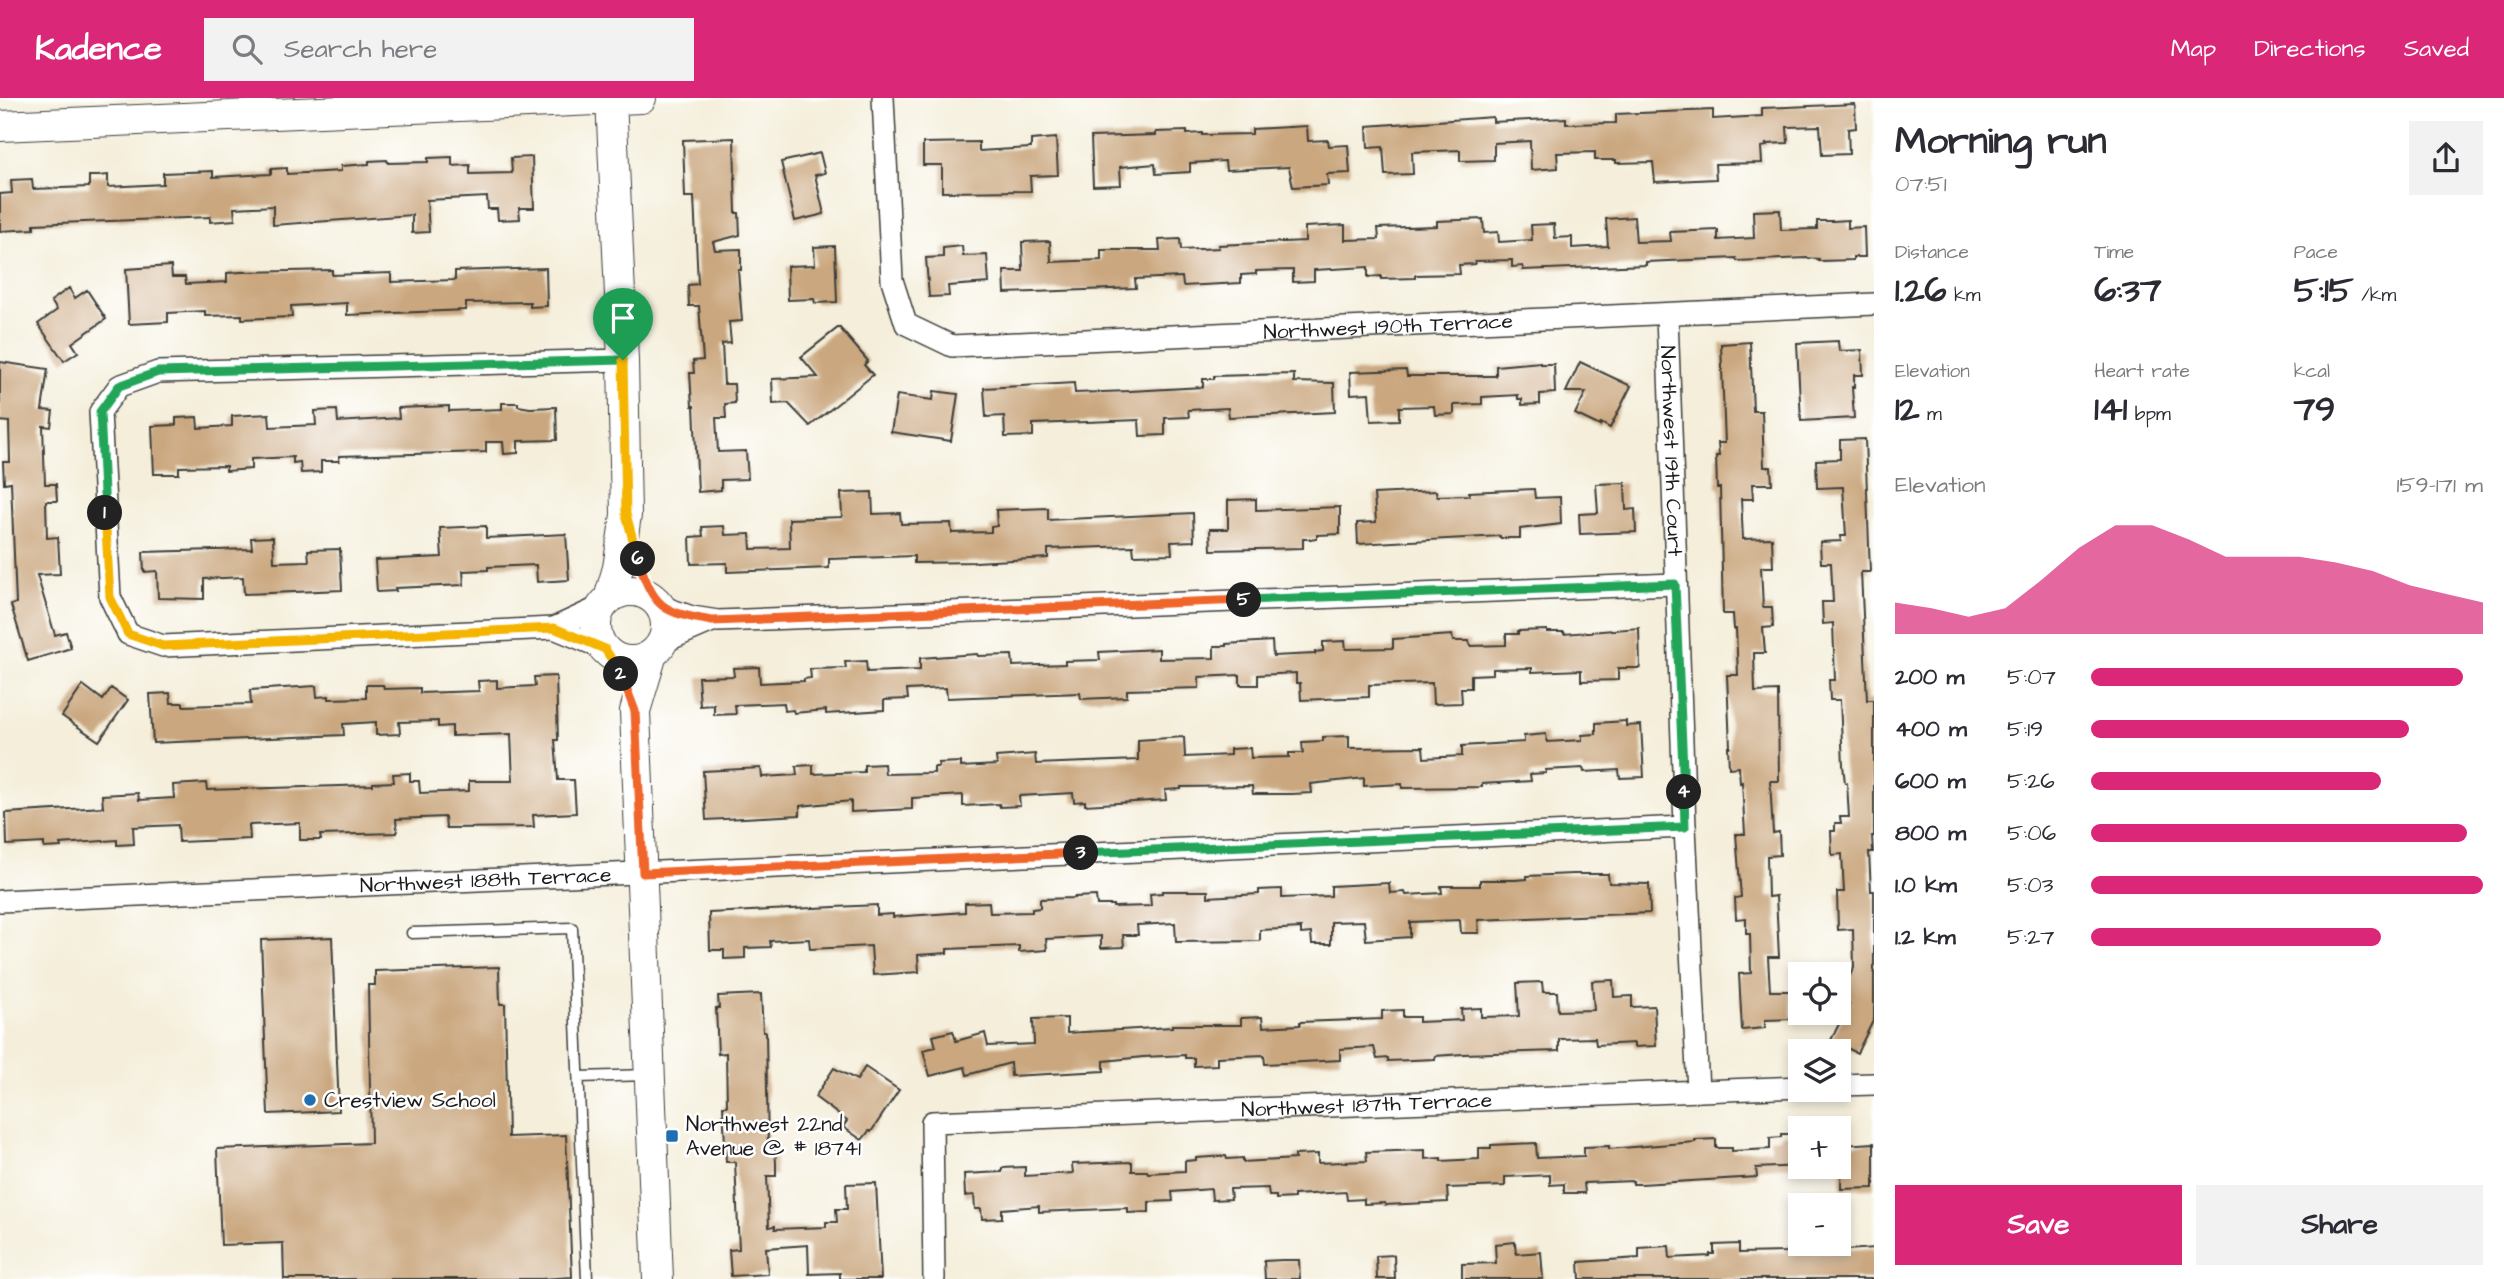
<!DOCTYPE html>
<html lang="en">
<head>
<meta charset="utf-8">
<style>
	body { margin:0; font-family:"Architects Daughter",sans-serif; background:#f2f2f3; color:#2b2b33; height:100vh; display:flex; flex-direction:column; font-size:26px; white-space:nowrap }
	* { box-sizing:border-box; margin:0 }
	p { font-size:23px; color:#7c7c81 }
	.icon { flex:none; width:38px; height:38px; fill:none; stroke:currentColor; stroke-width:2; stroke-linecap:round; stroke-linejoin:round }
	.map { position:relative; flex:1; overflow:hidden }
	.details { display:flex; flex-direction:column; background:#fff; width:630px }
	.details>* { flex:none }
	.fabs { position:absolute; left:1788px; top:864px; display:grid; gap:14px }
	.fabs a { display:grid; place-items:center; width:63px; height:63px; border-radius:0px; background:#fff; box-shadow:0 4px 10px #0003; font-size:35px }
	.pin { position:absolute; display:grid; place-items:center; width:60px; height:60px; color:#fff; margin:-72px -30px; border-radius:50% 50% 50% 0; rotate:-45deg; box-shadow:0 0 7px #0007 }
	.pin .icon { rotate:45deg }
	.km { position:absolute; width:35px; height:35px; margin:-18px; border-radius:50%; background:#222; color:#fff; font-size:19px; line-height:35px; text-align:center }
	.round { display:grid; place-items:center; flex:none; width:74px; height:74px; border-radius:0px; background:#f2f2f3 }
	.head { display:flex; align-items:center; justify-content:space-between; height:119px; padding:0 21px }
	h1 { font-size:38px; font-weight:700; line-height:52px }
	.stats { display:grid; grid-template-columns:repeat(3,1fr); gap:10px; height:119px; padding:7px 21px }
	.stats div { display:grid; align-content:center }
	.stats b { font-size:35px; font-weight:700 }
	.stats small { font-size:19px; font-weight:400 }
	.stats p { font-size:19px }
	.chart { height:196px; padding:14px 21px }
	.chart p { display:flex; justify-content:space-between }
	.chart svg { width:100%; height:126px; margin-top:7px; fill:#db2777; opacity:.7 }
	.action { display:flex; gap:14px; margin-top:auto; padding:14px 21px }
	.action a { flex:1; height:80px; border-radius:0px; background:#db2777; color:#fff; font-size:28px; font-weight:700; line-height:80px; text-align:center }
	.action a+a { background:#f2f2f3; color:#2b2b33 }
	ul { padding:0 21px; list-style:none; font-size:23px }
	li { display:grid; grid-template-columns:112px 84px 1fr; align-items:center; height:52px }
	li i { height:18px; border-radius:9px; background:#db2777 }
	header { display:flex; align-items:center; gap:42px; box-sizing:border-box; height:98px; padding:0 35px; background:#db2777; color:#fff }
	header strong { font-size:33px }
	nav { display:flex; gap:38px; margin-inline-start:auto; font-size:24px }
	.search { width:490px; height:63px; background:#f2f2f3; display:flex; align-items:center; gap:18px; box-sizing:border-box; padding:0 24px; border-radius:0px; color:#7c7c81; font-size:26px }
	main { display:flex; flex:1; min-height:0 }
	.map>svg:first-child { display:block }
</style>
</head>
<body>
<header>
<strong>Kadence</strong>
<div class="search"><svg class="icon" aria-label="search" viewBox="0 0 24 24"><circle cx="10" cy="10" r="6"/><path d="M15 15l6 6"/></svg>Search here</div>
<nav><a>Map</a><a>Directions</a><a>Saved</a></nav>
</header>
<main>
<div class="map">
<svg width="1874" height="1181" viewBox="0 0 1874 1181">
	<rect width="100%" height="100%" fill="#fff"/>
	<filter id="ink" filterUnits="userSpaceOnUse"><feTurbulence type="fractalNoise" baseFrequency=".0143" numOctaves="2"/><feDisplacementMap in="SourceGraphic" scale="14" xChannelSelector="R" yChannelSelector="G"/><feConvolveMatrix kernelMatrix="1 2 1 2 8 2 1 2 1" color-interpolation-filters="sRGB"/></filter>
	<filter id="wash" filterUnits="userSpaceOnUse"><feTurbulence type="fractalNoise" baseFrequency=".00686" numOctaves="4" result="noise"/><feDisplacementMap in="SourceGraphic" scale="28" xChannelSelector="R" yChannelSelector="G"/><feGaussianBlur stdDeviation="1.57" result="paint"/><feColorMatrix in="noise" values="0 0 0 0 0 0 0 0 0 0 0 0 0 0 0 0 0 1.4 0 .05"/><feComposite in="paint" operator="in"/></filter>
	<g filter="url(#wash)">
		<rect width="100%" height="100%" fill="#f4eeda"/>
		<g id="blocks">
			<path fill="#caa77f" d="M1855 6 1856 30 1848 31 1849 56 1822 57 1820 28 1787 29 1788 45 1766 46 1767 48 1761 49 1762 65 1715 66 1716 81 1655 84 1653 64 1616 65V62H1595V54L1557 55 1558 70 1531 72 1530 43 1494 45V62L1460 63V52L1412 54 1413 76 1385 77 1383 49 1368 50 1367 28 1493 19V24L1566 20V26L1616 25V16L1713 12V21L1762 18V10Z
				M1307 28 1308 43 1328 42 1329 48 1348 47 1350 75 1327 76 1328 87 1293 89 1289 69 1226 72 1225 63 1190 65V74L1156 76 1155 66 1120 69 1121 87 1093 88 1091 39 1156 37V34L1187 33V36L1202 35V37L1252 36V31Z
				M734 40 736 115H739L740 137 713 144 715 152 741 151V172H738L742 223 729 224 731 245 722 246 724 286H734L735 305 725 306 726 320H716L718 354 746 353 748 381 721 382V392L698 394 694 308H692L690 275H694L693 263 703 262 699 208H689L688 187 698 186 694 99H685L683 42Z
				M1056 40 1058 77 1030 78 1031 93 942 94V67H923V45L979 44V53L1031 50V42Z
				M820 55 825 75 815 77 824 116 795 123 781 64Z
				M452 59V68L470 67V76L512 75 511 60 532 59 534 110H519L520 121 498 122 497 111H488L487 99 427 102 429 134 412 135V117L273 127V108L234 110 235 122 210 124V119L34 126V131L0 133V96L12 95 11 82 32 81 33 91 89 89V78H98L108 77V89L163 86V75L213 73V79L271 76V71L287 70V76L341 73V68L369 66V63L387 62 388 65 428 64V60Z
				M1780 112 1781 132 1817 131V123H1833L1848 122V130L1864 129 1865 159H1853V162L1819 163V161L1807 160 1737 163 1736 160 1646 164V167L1523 172V168L1512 169V162L1475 163V166L1459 167 1460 176 1415 177V180L1381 181V178L1368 179V169L1314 172V183L1293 184V172L1256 173V176L1241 177V185L1183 188 1182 179 1135 181 1136 190 1005 195 1004 173H1023L1022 144 1050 143 1051 164 1101 162V152H1160L1159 142 1180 141 1181 152 1219 150 1218 147 1305 143V129L1345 127V142L1379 141 1378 130 1437 128V123L1483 121 1484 135 1498 134 1499 144 1532 142 1531 127 1554 126 1555 140 1572 139V150L1608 148 1606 121 1634 119 1636 144 1671 143 1670 134 1718 132V142L1754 140 1753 113Z
				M835 148 837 204 815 205 814 201 788 202 787 168 815 167 814 149Z
				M962 148 963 158 987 157 989 185 948 188 949 198 929 199 926 160 943 159V150Z
				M171 168 172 179H185L186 186 227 184V175L241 174 332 172V177L391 175V184L455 182V173L546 170 547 208 530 209V204L466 205V212L347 217V205L291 208 292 219 242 221V217L205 218V213L168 215V224L129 226 126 171Z
				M69 190 75 200 87 192 106 221 72 245 78 254 64 263 38 226 57 212 51 203Z
				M839 229 868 263 864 267 873 277 810 328 788 305 773 306 772 281 818 279 801 259Z
				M1838 243 1839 253 1862 252 1863 277H1854V289H1852L1854 320 1801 323 1797 245Z
				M1750 244 1753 313H1762L1764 369H1771L1772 386H1752L1753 401H1741L1743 441 1772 440 1773 469H1761L1763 509H1772L1773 529 1763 530 1765 555H1754L1755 594 1778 593 1779 683H1770L1773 735 1779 734 1780 757 1767 758 1768 799 1776 798 1779 859H1768L1770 893H1790L1792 921 1765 922V930L1742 932 1739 876 1751 875 1750 836H1746V820L1736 821 1735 800 1741 799 1736 736H1745L1742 684 1740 685 1739 669 1729 670 1728 649H1730L1727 577H1738L1736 531H1734L1733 516H1723L1720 390H1717L1716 358H1719L1718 345H1725L1721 246Z
				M0 264 48 271 42 312 53 313 51 329 43 328 45 386H56L57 403H46L47 440 58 439 60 476 37 477 55 537 66 534 71 550 28 563 11 507 16 505 11 384 4 385 3 364H10L9 324 0 323Z
				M1540 264V266H1554L1555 295 1540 296V306L1522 307V301H1518V297L1482 299V306L1454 307V316L1435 317 1434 308 1399 309V322L1371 323 1369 295 1351 296 1350 274 1406 272 1407 278H1496V268Z
				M1580 264 1631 288 1610 330 1601 325 1600 328 1575 316 1586 294H1566Z
				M1294 276V284L1334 285 1335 314 1229 319 1228 310 1188 312 1189 319 1165 320V337L1140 338 1139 322 1033 326V338L1005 339 1004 318 986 319 984 290 1074 285 1075 295 1130 293 1203 289V281H1214V278Z
				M934 293 958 296 951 343 891 334 897 297 933 302Z
				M502 305H518V308L530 310 556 309 557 342 518 343V355L504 356 503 344H486V354L339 358V363H321V374L301 375 300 364 293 365V359L251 361V371L226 373V368L179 369V376H154L152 328 176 327V320L197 319 198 330 232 328V318L269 316 270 329 316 327 315 313 337 312 338 324 399 320 398 310 449 308V313L502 311Z
				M1865 341 1870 474H1861L1867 602H1874V738H1872L1873 754H1869L1871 793H1874V921L1857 955 1831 942 1849 906 1839 900 1854 869 1853 831 1838 832 1837 794H1844L1842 756 1832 757 1831 733H1835V725H1841L1840 719H1849L1847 685H1845L1843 667 1840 602H1830L1829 582H1835L1833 525 1823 526 1822 504H1833L1831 465H1821L1820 444 1841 443 1840 438H1846L1843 389 1817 390 1816 362 1840 361V342Z
				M1625 385 1626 412 1635 411 1636 434 1580 436 1579 416 1598 415 1596 386Z
				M1534 391 1535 400 1560 399 1561 426 1520 431V440H1500V438L1358 446 1357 425 1376 424 1374 396 1436 393 1437 398 1469 397V394Z
				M872 394 873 416 900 415 901 426 951 425 952 435 991 434V429L997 428 996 412 1048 410V422L1193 415 1194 443 1171 444 1172 456 1134 457 1133 448 1048 451V460L975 464 914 465V458L829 461V470L727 474V465L691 466 690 439 703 438 702 429 724 428 725 437 750 436 751 451 790 450 789 421 842 419 841 395Z
				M1256 401V412L1340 409V436L1317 437V441H1303V450L1211 452 1210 431H1228V402Z
				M486 428V440L566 436 569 482 537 484 536 467 488 469V472L463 473 464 487 395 490 396 493 377 494 375 462 442 459 440 430Z
				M273 439 274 464 309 463 308 452 340 451 342 492 244 496 243 479 204 481V501L158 500 157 473 144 474 143 454 252 451 251 440Z
				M1639 530 1640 570H1618V582L1581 583V572L1532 574V570L1493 571V576L1471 577V590H1461L1462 605 1433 606 1432 585 1369 587V599L1301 602 1300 585H1296V575L1258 577V587H1240V577L1199 579V590L1127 592V599L1081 601 1080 595 947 600 946 590 907 592 908 601 884 602V612L826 616V612L794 615 793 612 785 613 784 605 735 607 736 616 714 617V607L700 608 698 579 734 578 733 570 759 569 760 585 804 583V581L811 580 810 571 846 570 845 564 866 563 867 574 920 572V560L977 556 978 558 1012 557 1013 568 1065 566V563L1100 562 1099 554 1138 552 1159 551V561L1214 560V548H1226V546L1272 543 1273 558 1315 556V554L1323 553V544L1345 543 1346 551 1393 550V541L1452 537 1453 543H1469L1470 548 1506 547V536H1518V533L1547 532V534H1564V536Z
				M556 578 558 642H555L558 682H574L576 715 533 717 534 729 446 730 445 719 396 721 397 735 320 737 321 742H300V725L249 727 250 741 179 744 178 727 133 729 134 746 117 747V742L60 746 61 749 44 750V745L7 747 6 715 103 709 102 697 138 695 139 702 174 700 173 687 206 685 207 692 373 687V685L394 684 393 676 410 675V683H419L420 695 469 693V683H513L511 636 452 638V628L438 629V623L399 624 400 636 376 637V624L343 626 344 637 153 645 150 596 170 595 171 605H183V608L251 606 250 592 316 588 317 599 329 598V601L366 600V587H383L384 591 420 590V595L479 593 478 583 497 582V590L535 588 534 579Z
				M83 587 103 602 111 590 128 602 99 643 62 618Z
				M1626 623V628L1641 627 1644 679 1620 680 1619 672 1584 674 1583 670 1546 672V675L1530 676 1531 683 1482 686V689L1402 690V686L1364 688V680L1311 686 1312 695 1291 696H1253L1252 688 1181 689V691L1165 692 1166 702 1085 707V703L1074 704 1073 695 1019 698 1020 708 1000 709 999 706 963 708V697L912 700V711L851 714V703L800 708V717L706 722 703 673 761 670 762 679 797 677 796 668 813 667V676L864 674V667L884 666 885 676 934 675V669H939L938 665 961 664V669L997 667 996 659 1035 656 1036 666 1138 662V642L1184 639 1185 659 1230 657V651L1250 650 1251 660 1289 659V655H1303L1302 644 1323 643V639L1349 638V650L1423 649 1424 660 1462 658V648L1524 644V638L1546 636 1547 644 1582 642V637L1596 636V625Z
				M1573 776H1608L1609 785 1649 786 1650 815 1478 822 1479 835H1461L1460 822 1410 824V839L1366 842 1364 823 1331 824V846H1312L1311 835 1301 836V830L1260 832V843L1176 844 1175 825 1137 827 1138 837H1123L1124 849 1101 850V838L1046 841 1047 852 1019 854V848L947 851V855L918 857 919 874 873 877 871 848 810 851 809 841 770 843 771 849 745 850V860L724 861V852H710L709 815 877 807V817L893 816V819L965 814V805L989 804 990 815 1032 814V811L1040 810V801L1075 800V799L1096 798 1097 807H1113V809L1151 808 1150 796 1162 795V793H1208V799L1259 796V792L1282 791V800L1331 798V788L1389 785 1390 795 1405 794 1406 797 1442 795 1441 788H1480V782H1515L1527 781V778Z
				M332 839 339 1013 268 1016 261 842Z
				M499 869 500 906H505L508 1039 566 1037 572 1179 541 1181H284L283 1145 221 1147 217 1051 371 1045 368 887H375V873Z
				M1613 882 1614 899 1632 898V909L1654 908 1656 948 1634 949V945L1596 947 1595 940 1559 941V953L1463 956 1435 958V961L1388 963V960L1377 961 1374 949 1340 951V962L1265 966 1264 957 1217 959V967L1194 968V960H1185V957L1143 959 1104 963V973L1011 978 1010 965 967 977 965 969 930 978 923 952 936 949 933 938 953 933 956 943 985 935 988 948 1034 946 1033 921 1067 920V935L1172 929V927H1241V920L1262 919 1263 929 1300 927V924L1382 921V913L1403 912V919H1419V924L1462 922 1461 911 1481 910V919L1519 918 1517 885 1542 884 1543 894H1557L1558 913 1594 912 1592 883Z
				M761 896 763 934H766L768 1052H775L776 1065V1078H767L769 1129 775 1128V1131L826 1129V1124H837L836 1111H847L846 1086 876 1085 881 1181H840V1175L809 1176 808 1147 766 1150 768 1176 731 1178 729 1152 739 1151 735 1064H726L723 1008H727L726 955 718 956 716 910H719L718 898Z
				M865 969 899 992 871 1034 869 1033 862 1042 843 1029 847 1023 815 999 834 970 857 982Z
				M1781 1036H1801V1068L1756 1070 1757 1079 1641 1086H1633V1083L1584 1085 1585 1095H1564V1086L1550 1087V1077L1505 1079V1088L1447 1090 1448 1104 1385 1107V1105L1364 1106V1101L1347 1102 1346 1094 1294 1097V1100L1276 1101V1098H1269L1268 1090 1230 1091 1231 1101 1212 1102 1211 1091 1172 1094 1173 1103 1149 1104V1114L1128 1115V1110L1039 1114V1108L1002 1111V1120L982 1121 981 1111H975L974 1097 965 1098 964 1076 1002 1074V1070L1025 1069V1078L1073 1075 1072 1066 1132 1064V1073H1147L1148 1075 1185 1073V1063L1196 1062V1060L1226 1058 1227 1061 1243 1060V1064L1295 1061V1057L1318 1056V1065L1367 1063 1366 1054 1425 1052V1061L1441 1060V1063L1479 1061V1050H1491V1047L1536 1045 1537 1060 1584 1058V1049L1609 1048V1051L1695 1044V1042L1716 1041V1050H1732V1053L1770 1051V1040L1781 1039Z
				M1874 1045V1090L1841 1091 1842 1047Z
				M1515 1144 1516 1156 1541 1154 1543 1181H1462V1166L1496 1165 1495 1146Z
				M1739 1146V1155L1787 1154V1147L1799 1146H1807V1155L1874 1150V1181H1580L1579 1164 1639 1160V1150L1669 1148 1670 1160 1710 1158V1156H1714V1147Z
				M1394 1157 1395 1181H1377L1376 1158Z
				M1282 1162H1299L1300 1181H1265L1264 1163Z"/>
		</g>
	</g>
	<g filter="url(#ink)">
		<use href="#blocks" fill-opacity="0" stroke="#3c3c38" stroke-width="2"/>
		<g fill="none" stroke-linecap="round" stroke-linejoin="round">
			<g stroke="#3c3c38" stroke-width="13">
				<path id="lane" d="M412 835 572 830 587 1181
					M579 979 649 977"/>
			</g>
			<g stroke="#3c3c38" stroke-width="24">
				<g id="street">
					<path id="s1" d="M883 0 892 182 906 226 952 248 1874 206"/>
					<path id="s2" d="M1667 217 1685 729 1698 993"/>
					<path d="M602 508 554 530 163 548 128 536 110 499 100 314 119 288 158 274 623 262"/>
					<path d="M660 508 692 519 718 523 1675 486"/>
					<path d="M554 530 605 551"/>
					<path d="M661 545 712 523"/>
					<path id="s3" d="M0 803 1685 729"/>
					<path d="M1839 987 1874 986"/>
					<path id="s4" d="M934 1181 932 1024 1801 989"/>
				</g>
			</g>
			<g stroke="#3c3c38" stroke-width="32">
				<path id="secondary" d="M0 28 641 0
					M596 528a35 35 0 1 1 70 0a35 35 0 1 1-70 0Z
					M609 501 618 470 626 417 623 262 611 1
					M652 556 635 613 658 1181"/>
			</g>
			<use href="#lane" stroke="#fff" stroke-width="10"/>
			<use href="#street" stroke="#fff" stroke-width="21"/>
			<use href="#secondary" stroke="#fff" stroke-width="30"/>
		</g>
	</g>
	<g fill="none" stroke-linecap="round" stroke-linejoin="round" filter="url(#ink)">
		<g stroke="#fff" stroke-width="14">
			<path id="split-1" d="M105 415 100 314 119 288 158 274 623 262"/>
		</g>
		<g stroke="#fff" stroke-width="14">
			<path id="split-2" d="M105 415 110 499 128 536 163 548 554 530 605 551 621 576"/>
		</g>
		<g stroke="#fff" stroke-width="14">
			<path id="split-3" d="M621 576 635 613 643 775 1081 755"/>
		</g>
		<g stroke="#fff" stroke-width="14">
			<path id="split-4" d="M1081 755 1685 729 1684 694"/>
		</g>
		<g stroke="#fff" stroke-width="14">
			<path id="split-5" d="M1244 502 1675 486 1684 694"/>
		</g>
		<g stroke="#fff" stroke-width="14">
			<path id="split-6" d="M638 461C654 510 661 514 712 523L1244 502"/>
		</g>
		<g stroke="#fff" stroke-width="14">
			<path id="split-7" d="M623 262 626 416 638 461"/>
		</g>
		<use href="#split-1" stroke="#22a559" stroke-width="9"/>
		<use href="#split-2" stroke="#f5b400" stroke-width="9"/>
		<use href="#split-3" stroke="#f0652b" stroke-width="9"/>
		<use href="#split-4" stroke="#22a559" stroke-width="9"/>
		<use href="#split-5" stroke="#22a559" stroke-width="9"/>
		<use href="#split-6" stroke="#f0652b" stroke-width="9"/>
		<use href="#split-7" stroke="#f5b400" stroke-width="9"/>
	</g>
	<g fill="#1f6fb2" stroke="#fff" stroke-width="2.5">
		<circle cx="310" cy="1002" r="7"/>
		<rect x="665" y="1031" width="14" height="14" rx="3.5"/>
	</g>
	<g text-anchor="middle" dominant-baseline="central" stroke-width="5" stroke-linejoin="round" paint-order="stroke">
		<g font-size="21" fill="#1c1c1c" stroke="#fff">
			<text stroke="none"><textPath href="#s1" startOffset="716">Northwest 190th Terrace</textPath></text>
			<text stroke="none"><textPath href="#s2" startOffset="136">Northwest 19th Court</textPath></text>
			<text stroke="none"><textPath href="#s3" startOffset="486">Northwest 188th Terrace</textPath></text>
			<text stroke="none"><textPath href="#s4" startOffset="592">Northwest 187th Terrace</textPath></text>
		</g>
		<g font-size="21" fill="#1c1c1c" stroke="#fff" text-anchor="start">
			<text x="324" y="1002">Crestview School</text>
			<text x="686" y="1026">Northwest 22nd<tspan x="686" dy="24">Avenue @ # 18741</tspan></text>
		</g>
	</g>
</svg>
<div class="fabs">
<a><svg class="icon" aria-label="locate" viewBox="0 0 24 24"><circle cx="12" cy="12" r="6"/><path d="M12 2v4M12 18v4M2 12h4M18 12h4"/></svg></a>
<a><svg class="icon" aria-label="layers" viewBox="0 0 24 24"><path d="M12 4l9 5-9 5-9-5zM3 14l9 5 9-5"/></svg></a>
<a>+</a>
<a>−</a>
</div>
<div class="pin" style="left:623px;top:262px;background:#1e9e55"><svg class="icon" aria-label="arrive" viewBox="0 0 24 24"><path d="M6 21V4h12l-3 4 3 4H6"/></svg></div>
<b class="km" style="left:105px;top:415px">1</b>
<b class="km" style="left:621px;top:576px">2</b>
<b class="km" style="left:1081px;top:755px">3</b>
<b class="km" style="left:1684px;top:694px">4</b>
<b class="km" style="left:1244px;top:502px">5</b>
<b class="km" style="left:638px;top:461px">6</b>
</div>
<section class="details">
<div class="head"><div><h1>Morning run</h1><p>07:51</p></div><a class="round"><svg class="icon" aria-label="share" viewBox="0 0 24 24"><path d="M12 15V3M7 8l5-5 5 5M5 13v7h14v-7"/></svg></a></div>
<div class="stats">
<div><p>Distance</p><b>1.26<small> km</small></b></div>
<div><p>Time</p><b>6:37</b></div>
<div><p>Pace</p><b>5:15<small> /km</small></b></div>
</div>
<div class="stats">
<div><p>Elevation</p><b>12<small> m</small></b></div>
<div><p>Heart rate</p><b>141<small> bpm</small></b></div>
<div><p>kcal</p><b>79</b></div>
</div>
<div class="chart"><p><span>Elevation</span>159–171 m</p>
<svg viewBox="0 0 160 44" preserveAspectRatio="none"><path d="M0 44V33L10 35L20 38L30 35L40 25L50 14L60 6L70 6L80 11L90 17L100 17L110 17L120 19L130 22L140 27L150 30L160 33V44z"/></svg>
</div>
<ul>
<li><b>200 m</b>5:07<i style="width:95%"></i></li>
<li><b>400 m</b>5:19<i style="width:81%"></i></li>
<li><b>600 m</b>5:26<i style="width:74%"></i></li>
<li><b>800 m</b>5:06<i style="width:96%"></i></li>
<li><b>1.0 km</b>5:03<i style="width:100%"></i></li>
<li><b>1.2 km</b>5:27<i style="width:74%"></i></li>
</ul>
<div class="action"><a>Save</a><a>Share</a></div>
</section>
</main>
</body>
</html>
